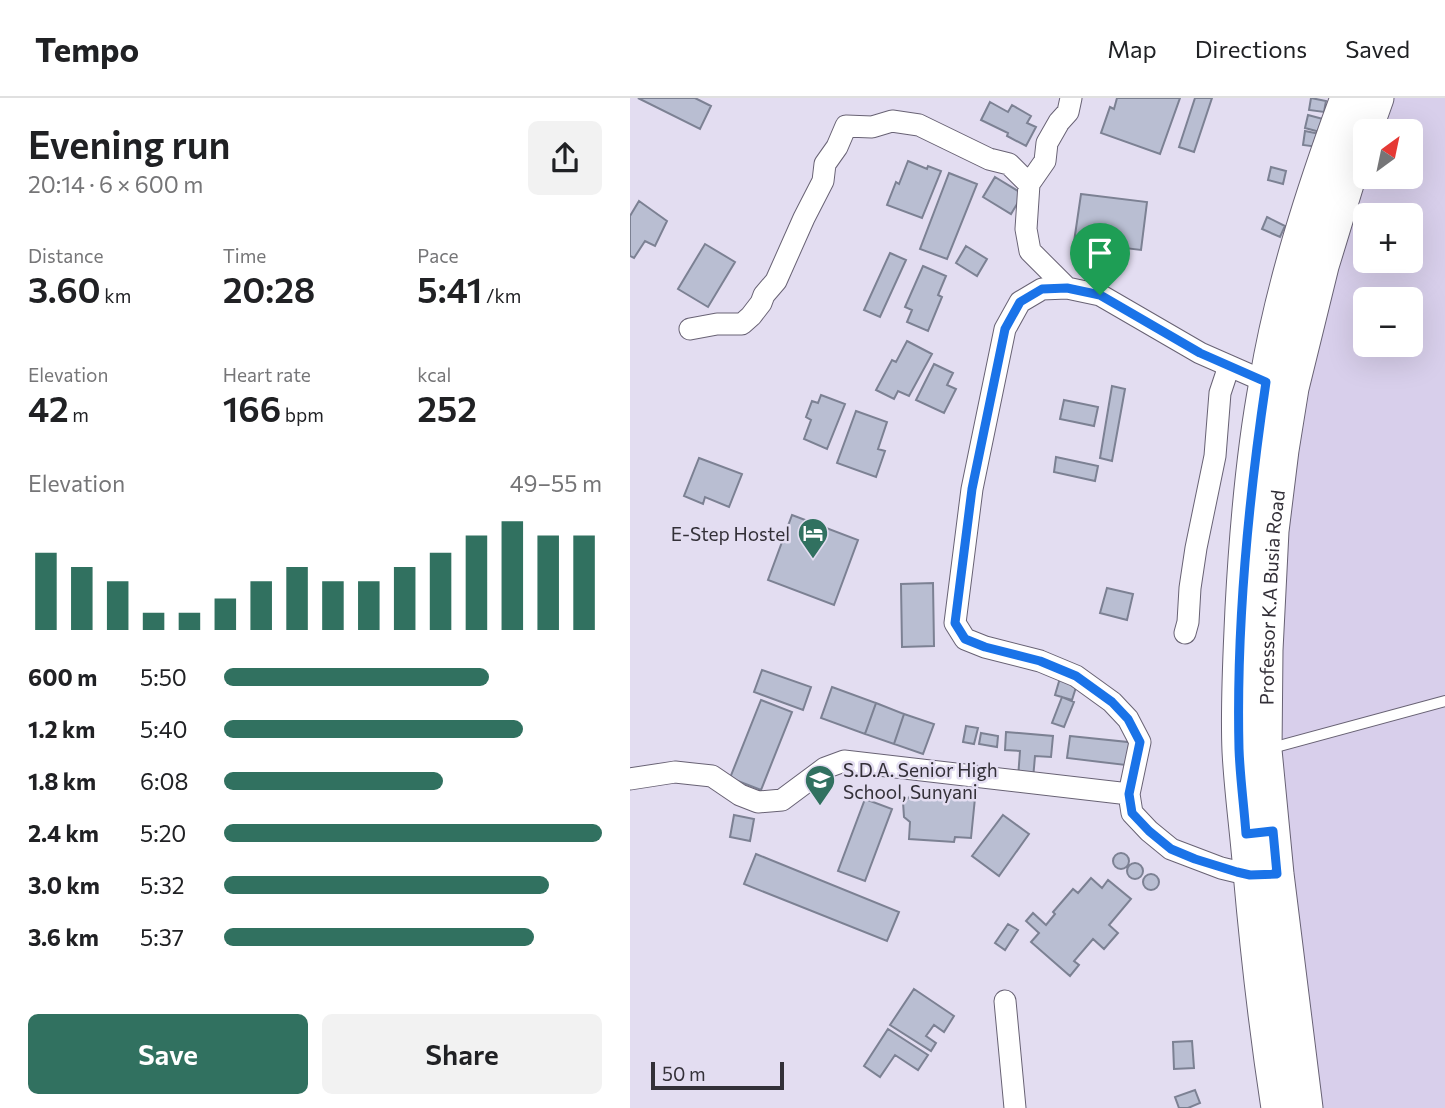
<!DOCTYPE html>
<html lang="en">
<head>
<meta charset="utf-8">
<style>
	body { margin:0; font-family:Commissioner,sans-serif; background:#f2f2f2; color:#202124; height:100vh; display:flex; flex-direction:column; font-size:26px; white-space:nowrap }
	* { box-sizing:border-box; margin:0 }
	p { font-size:23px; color:#757577 }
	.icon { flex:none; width:38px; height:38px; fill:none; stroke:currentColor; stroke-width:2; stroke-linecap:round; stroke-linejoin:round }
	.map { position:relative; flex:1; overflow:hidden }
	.side { display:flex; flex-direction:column; background:#fff; width:630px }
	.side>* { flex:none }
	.needle { width:46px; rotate:33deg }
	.buttons { position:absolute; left:723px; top:21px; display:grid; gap:14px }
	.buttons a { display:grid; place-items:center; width:70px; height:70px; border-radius:10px; background:#fff; box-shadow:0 7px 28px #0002; font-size:35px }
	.scale { position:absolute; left:21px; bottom:18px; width:133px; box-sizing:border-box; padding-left:7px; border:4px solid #333038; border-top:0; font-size:19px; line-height:24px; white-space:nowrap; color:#333038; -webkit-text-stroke:5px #e3ddf1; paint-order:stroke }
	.pin { position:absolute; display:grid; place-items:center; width:60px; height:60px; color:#fff; margin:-72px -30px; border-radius:50% 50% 50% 0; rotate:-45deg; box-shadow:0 0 7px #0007 }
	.pin .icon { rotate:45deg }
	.round { display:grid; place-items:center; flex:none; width:74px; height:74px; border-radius:10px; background:#f2f2f2 }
	.overview { display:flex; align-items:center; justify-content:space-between; height:119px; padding:0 28px }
	h1 { font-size:38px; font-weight:600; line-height:52px }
	.figures { display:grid; grid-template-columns:repeat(3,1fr); gap:10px; height:119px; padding:7px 28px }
	.figures div { display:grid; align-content:center }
	.figures b { font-size:35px; font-weight:600 }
	.figures small { font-size:19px; font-weight:400 }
	.figures p { font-size:19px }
	.chart { height:196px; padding:14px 28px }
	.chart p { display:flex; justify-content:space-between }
	.chart svg { width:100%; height:126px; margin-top:7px; stroke:#317160; stroke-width:6 }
	.action { display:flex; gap:14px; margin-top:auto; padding:14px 28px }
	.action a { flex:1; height:80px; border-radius:10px; background:#317160; color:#fff; font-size:28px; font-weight:600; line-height:80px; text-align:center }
	.action a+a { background:#f2f2f2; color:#202124 }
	ul { padding:0 28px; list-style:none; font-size:23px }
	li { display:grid; grid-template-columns:112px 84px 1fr; align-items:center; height:52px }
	li i { height:18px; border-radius:9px; background:#317160 }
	header { display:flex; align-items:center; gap:42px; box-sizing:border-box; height:98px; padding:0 35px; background:#fff; border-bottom:2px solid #e0e0e0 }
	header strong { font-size:33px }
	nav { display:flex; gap:38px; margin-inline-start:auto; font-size:24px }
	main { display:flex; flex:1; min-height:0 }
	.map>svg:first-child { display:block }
</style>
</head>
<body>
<header>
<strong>Tempo</strong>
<nav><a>Map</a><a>Directions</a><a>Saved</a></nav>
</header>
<main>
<section class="side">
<div class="overview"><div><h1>Evening run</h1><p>20:14 · 6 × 600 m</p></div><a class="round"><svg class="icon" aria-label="share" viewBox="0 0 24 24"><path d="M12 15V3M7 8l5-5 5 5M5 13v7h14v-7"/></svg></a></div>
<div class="figures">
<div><p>Distance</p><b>3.60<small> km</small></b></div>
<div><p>Time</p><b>20:28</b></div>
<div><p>Pace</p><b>5:41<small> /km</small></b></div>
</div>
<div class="figures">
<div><p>Elevation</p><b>42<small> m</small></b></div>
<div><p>Heart rate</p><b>166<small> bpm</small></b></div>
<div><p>kcal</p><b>252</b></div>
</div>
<div class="chart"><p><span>Elevation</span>49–55 m</p>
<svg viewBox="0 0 160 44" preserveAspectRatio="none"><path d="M5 44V17M15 44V22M25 44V27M35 44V38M45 44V38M55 44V33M65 44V27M75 44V22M85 44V27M95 44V27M105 44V22M115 44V17M125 44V11M135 44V6M145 44V11M155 44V11"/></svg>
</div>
<ul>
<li><b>600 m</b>5:50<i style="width:70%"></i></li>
<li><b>1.2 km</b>5:40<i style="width:79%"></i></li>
<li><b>1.8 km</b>6:08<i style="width:58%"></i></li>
<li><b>2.4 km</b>5:20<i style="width:100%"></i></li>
<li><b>3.0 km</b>5:32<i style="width:86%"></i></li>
<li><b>3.6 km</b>5:37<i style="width:82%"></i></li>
</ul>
<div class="action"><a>Save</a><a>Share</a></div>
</section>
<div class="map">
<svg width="815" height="1010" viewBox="0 0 815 1010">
	<rect width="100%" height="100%" fill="#e3ddf1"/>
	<path fill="#d8cfeb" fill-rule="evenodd" d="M758 0H815V1010H689L647 672 642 434 715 114 735 79H780V33H746ZM735 117H780V163H735ZM735 201H780V247H735Z"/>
	<path fill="#b9bed2" stroke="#7c8193" stroke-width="2" d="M8 0H65L81 8 70 31Z
		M487 0H550L530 56 471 35 480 9 484 11Z
		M565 0H582L564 54 549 49Z
		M681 0 696 3 694 14 679 12Z
		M360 4 378 14 382 7 401 18 397 25 406 29 396 48 377 38 378 35 351 22Z
		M678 17 693 21 690 34 675 30Z
		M675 33 690 36 688 49 673 47Z
		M278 63 297 71 298 68 311 73 292 120 257 107 266 84 269 86Z
		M641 69 656 73 653 86 638 82Z
		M319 75 347 86 317 161 290 151Z
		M365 79 393 96 381 116 353 99Z
		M451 96 517 104 511 152 444 144Z
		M9 103 37 123 25 148 15 143 4 160 0 158V118Z
		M637 119 655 128 650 139 632 131Z
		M75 146 105 164 78 209 48 191Z
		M336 148 357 161 347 178 326 165Z
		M260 155 276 162 250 219 234 212Z
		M293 168 316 178 308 197 312 199 298 233 277 224 282 212 275 209Z
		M277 243 302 256 279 298 268 293 264 301 246 292 262 262 266 264Z
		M304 266 323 275 317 287 326 291 314 315 286 302Z
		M482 288 495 291 482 363 470 360Z
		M191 297 215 306 197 351 174 341 181 322 176 319 182 303 188 305Z
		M434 302 468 309 464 328 430 321Z
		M226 313 257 324 248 351 255 353 246 379 207 365Z
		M426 359 468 368 465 383 424 374Z
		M69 360 112 376 99 409 75 399 73 406 54 398Z
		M162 417 228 442 204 507 138 482Z
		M303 485 304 548 272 549 271 486Z
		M477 490 503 496 497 522 470 515Z
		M132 572 181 589 173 612 124 594Z
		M430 580 447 586 442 602 425 597Z
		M202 589 246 605 235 636 191 620Z
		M432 599 444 604 434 629 422 625Z
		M131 602 162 614 131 692 100 680Z
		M246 605 274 616 264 646 235 636Z
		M274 616 304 626 293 656 264 646Z
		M336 628 348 630 344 646 333 644Z
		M376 634 423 638 421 659 405 658 403 681 388 680 390 653 375 652Z
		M351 635 368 638 367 649 349 646Z
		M440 638 507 645 504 668 437 660Z
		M286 694 345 700 341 740 325 739 324 744 279 741 280 724 274 719 273 704Z
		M235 701 262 711 235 783 208 773Z
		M104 717 124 721 120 743 100 739Z
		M373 717 399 736 369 778 342 758Z
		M483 763a8 8 0 1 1 16 0a8 8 0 1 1-16 0Z
		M126 756 269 814 257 843 114 786Z
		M497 773a8 8 0 1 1 16 0a8 8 0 1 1-16 0Z
		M513 784a8 8 0 1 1 16 0a8 8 0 1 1-16 0Z
		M461 780 472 790 478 782 501 801 479 827 488 835 474 851 463 841 444 863 449 867 440 878 401 844 409 835 396 823 403 815 416 827 425 816 423 814 443 791 448 795Z
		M378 826 388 832 375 852 365 845Z
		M284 891 324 918 314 934 304 927 296 938 306 945 301 953 260 927Z
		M258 931 298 957 288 972 265 957 250 979 234 968Z
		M562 943 564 970 544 971 543 944Z
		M565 992 570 1005 558 1010H549L545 999Z"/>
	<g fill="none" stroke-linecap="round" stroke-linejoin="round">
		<g stroke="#686274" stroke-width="12">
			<path id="lane" d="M638 651 815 603"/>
		</g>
		<g stroke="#686274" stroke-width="23">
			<path id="street" d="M437 190 400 153 396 131 399 86 415 63 417 45 429 24 438 14 441 0
				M60 231 87 226H112L121 218 131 205 134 197 146 183 174 120 193 83 195 66 207 49 216 28 242 29 262 23 289 27 359 61 379 66 399 86
				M555 535 558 524 560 490 566 450 585 358 590 295 599 268
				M0 681 45 674 82 678 110 697 128 704 152 702 195 670 214 663 499 696
				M632 776 620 777 591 770 541 751 519 733 502 715 499 696 510 644 498 621 482 604 446 578 410 563 355 549 335 541 325 525 342 391 375 231 390 204 412 191 437 190 470 197 570 255 636 284
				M375 903 385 1010"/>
		</g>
		<g stroke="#686274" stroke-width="35">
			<g id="primary">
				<path d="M648 1010C636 932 627 853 620 774 617 734 611 693 609 653 607 606 610 557 612 510 616 435 622 359 636 284 652 188 683 92 717 0"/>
				<path id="s1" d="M676 1010 647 776 635 652 636 552 642 433 652 352 662 290 692 168 721 73 747 0"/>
			</g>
		</g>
		<use href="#lane" stroke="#fff" stroke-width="10"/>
		<use href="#street" stroke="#fff" stroke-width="21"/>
		<use href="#primary" stroke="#fff" stroke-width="33"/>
	</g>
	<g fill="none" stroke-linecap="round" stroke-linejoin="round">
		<g stroke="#fff" stroke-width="14">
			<path id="route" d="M437 190 470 197 570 255 636 284C618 405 606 528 609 651 610 679 614 708 616 736L643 733 647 776 620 777 607 774 565 761 541 751 519 733 502 715 499 696 510 644 498 621 482 604 446 578 410 563 355 549 335 541 325 525 342 391 375 231 390 204 412 191Z"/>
		</g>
		<use href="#route" stroke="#1a73e8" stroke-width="9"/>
	</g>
	<defs>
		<g id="hotel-pin" transform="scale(1.575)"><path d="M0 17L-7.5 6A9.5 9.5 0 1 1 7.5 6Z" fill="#317160" stroke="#e3ddf1"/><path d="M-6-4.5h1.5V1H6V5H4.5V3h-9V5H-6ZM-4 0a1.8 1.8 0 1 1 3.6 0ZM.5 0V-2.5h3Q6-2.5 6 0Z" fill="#fff"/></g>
		<g id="school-pin" transform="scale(1.575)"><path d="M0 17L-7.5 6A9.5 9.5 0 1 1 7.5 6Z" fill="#317160" stroke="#e3ddf1"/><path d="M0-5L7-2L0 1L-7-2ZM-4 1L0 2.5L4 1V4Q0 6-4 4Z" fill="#fff"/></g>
	</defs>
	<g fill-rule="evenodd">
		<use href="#hotel-pin" x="183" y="435"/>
		<use href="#school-pin" x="190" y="682"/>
	</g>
	<g text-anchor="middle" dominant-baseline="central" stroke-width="5" stroke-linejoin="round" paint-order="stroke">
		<g font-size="19" fill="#333038" stroke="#e3ddf1" text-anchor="end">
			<text x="160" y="435">E-Step Hostel</text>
			<text x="213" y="671" text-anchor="start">S.D.A. Senior High<tspan x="213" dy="22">School, Sunyani</tspan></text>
		</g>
		<g font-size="19" fill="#333038" stroke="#e3ddf1">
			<text stroke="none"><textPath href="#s1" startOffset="513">Professor K.A Busia Road</textPath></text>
		</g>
	</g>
</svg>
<div class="buttons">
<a><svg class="needle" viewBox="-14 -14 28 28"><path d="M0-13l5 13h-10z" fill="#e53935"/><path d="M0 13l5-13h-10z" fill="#757577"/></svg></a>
<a>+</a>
<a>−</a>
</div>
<div class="scale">50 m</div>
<div class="pin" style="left:470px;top:197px;background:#1e9e55"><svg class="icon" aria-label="arrive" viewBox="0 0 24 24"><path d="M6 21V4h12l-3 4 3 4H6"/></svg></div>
</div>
</main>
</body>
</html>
